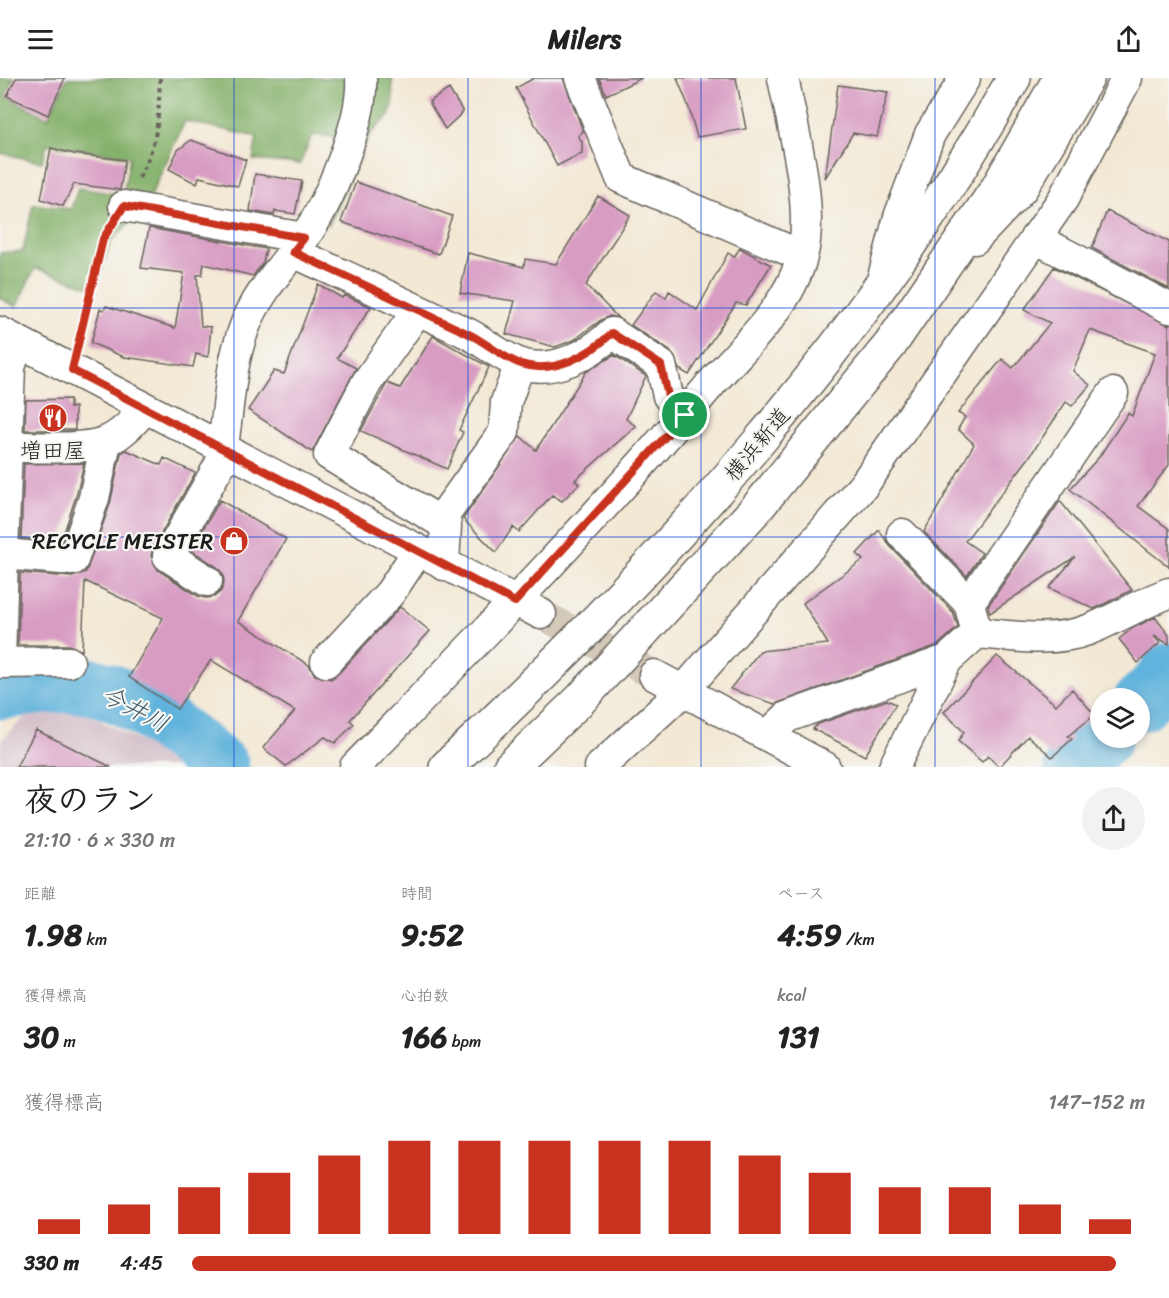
<!DOCTYPE html>
<html lang="ja">
<head>
<meta charset="utf-8">
<style>
	body { margin:0; font-family:Sriracha,"Klee One",sans-serif; background:#f2f2f2; color:#222; height:100vh; display:flex; flex-direction:column; font-size:22px; white-space:nowrap }
	* { box-sizing:border-box; margin:0 }
	p { font-size:20px; color:#767676 }
	.icon { flex:none; width:33px; height:33px; fill:none; stroke:currentColor; stroke-width:2; stroke-linecap:round; stroke-linejoin:round }
	.map { position:relative; height:689px; overflow:hidden }
	.side { display:flex; flex-direction:column; background:#fff; flex:1 }
	.side>* { flex:none }
	.tools { position:absolute; left:1090px; top:610px; display:grid; gap:12px }
	.tools a { display:grid; place-items:center; width:60px; height:60px; border-radius:50%; background:#fff; box-shadow:0 3px 9px #0003; font-size:30px }
	.pin { position:absolute; display:grid; place-items:center; width:51px; height:51px; color:#fff; margin:-26px; border:3px solid #fff; border-radius:50%; box-shadow:0 2px 6px #0007 }
	.round { display:grid; place-items:center; flex:none; width:63px; height:63px; border-radius:32px; background:#f2f2f2 }
	.overview { display:flex; align-items:center; justify-content:space-between; height:102px; padding:0 24px }
	h1 { font-size:33px; font-weight:700; line-height:45px }
	.figures { display:grid; grid-template-columns:repeat(3,1fr); gap:9px; height:102px; padding:6px 24px }
	.figures div { display:grid; align-content:center }
	.figures b { font-size:30px; font-weight:700 }
	.figures small { font-size:16px; font-weight:400 }
	.figures p { font-size:16px }
	.chart { height:168px; padding:12px 24px }
	.chart p { display:flex; justify-content:space-between }
	.chart svg { width:100%; height:108px; margin-top:6px; stroke:#c8321e; stroke-width:6 }
	ul { padding:0 24px; list-style:none; font-size:20px }
	li { display:grid; grid-template-columns:96px 72px 1fr; align-items:center; height:45px }
	li i { height:15px; border-radius:8px; background:#c8321e }
	header { display:flex; justify-content:space-between; align-items:center; height:78px; padding:0 24px; background:#fff; font-size:27px; font-weight:700 }
	.map>svg:first-child { display:block }
</style>
</head>
<body>
<header><svg class="icon" aria-label="menu" viewBox="0 0 24 24"><path d="M4 6h16M4 12h16M4 18h16"/></svg>Milers<svg class="icon" aria-label="share" viewBox="0 0 24 24"><path d="M12 15V3M7 8l5-5 5 5M5 13v7h14v-7"/></svg></header>
<div class="map">
<svg width="1169" height="689" viewBox="0 0 1169 689">
	<rect width="100%" height="100%" fill="#f6f6f2"/>
	<filter id="ink" filterUnits="userSpaceOnUse"><feTurbulence type="fractalNoise" baseFrequency=".0167" numOctaves="2"/><feDisplacementMap in="SourceGraphic" scale="12" xChannelSelector="R" yChannelSelector="G"/><feConvolveMatrix kernelMatrix="1 2 1 2 8 2 1 2 1" color-interpolation-filters="sRGB"/></filter>
	<filter id="wash" filterUnits="userSpaceOnUse"><feTurbulence type="fractalNoise" baseFrequency=".008" numOctaves="4" result="noise"/><feDisplacementMap in="SourceGraphic" scale="24" xChannelSelector="R" yChannelSelector="G"/><feGaussianBlur stdDeviation="1.35" result="paint"/><feColorMatrix in="noise" values="0 0 0 0 0 0 0 0 0 0 0 0 0 0 0 0 0 1.4 0 .05"/><feComposite in="paint" operator="in"/></filter>
	<g filter="url(#wash)">
		<rect width="100%" height="100%" fill="#f3e8d4"/>
		<path fill="#d2bdc8" d="M34 630H75L183 685 182 689H0V663Z"/>
		<path fill="#84b16a" stroke="#506643" stroke-width="1.5" d="M0 0H14L5 18 48 40 67 0H392L393 26 389 38 370 56 328 148 345 60 312 57 300 86 253 82 257 59 185 43 146 128 111 164 96 211 35 190 16 229 0 220V175L23 173 33 126 71 131 78 110 123 117 130 79 47 66 42 84 0 75Z"/>
		<g fill="none" stroke-linecap="round" stroke-linejoin="round">
			<path stroke="#61b3dc" stroke-width="57" d="M0 613C27 611 61 603 88 608 135 616 185 660 221 689
				M1140 625 1165 602 1169 593
				M1073 689 1104 660"/>
		</g>
		<g id="blocks">
			<path fill="#d89cc3" d="M16 0H65L48 37 7 18Z
				M534 0H563L583 53 578 58 582 64V75L557 88 516 10Z
				M599 0H642L606 17Z
				M677 0H736L746 51 697 59 688 27Z
				M838 7 888 14 877 59 853 55 825 100Z
				M449 11 463 34 445 51 429 24Z
				M191 62 246 82 238 108 199 99 197 106 169 91 178 72Z
				M51 70 74 76 125 82 120 112 74 106 63 128 41 121Z
				M255 96 302 103 295 136 275 133 274 137 250 133Z
				M356 104 452 138 439 176 341 144Z
				M598 118 630 137 586 207 618 240 610 238 601 242 574 262 555 269 506 256 515 223 460 215 468 175 524 189 525 181 556 186Z
				M1107 133 1169 164V211L1092 170Z
				M149 150 266 171 263 185 253 198 204 186 202 197H197L201 248 211 249 208 279 196 276 193 289 124 279 91 265 100 231 104 232 106 228 175 250 184 195 141 190Z
				M740 170 771 187 746 227 736 225 689 297 679 291 670 273 631 247 656 213 666 220 669 213 697 232 728 175 734 179Z
				M1054 189 1169 247V387L1138 428 1169 451V489L1070 411 1099 379 1128 335 1132 338 1155 275 1090 252 1073 293 1090 307 1072 328 1066 324 1028 381 965 463 982 475 967 498 924 454 974 366 958 351 965 339 958 335 1002 281 1013 290 1050 245 1024 232Z
				M318 206 342 220 344 217 371 229 337 280 356 290 312 374 248 332 274 293 284 296Z
				M433 258 489 289 459 352 463 354 447 391 361 353 387 305 400 310Z
				M614 277 646 298 626 341 636 348 575 402 579 406 562 423 552 417 519 454 513 449 496 474 463 441 520 358 536 372 586 294Z
				M70 321V330L75 329V352H25L26 322Z
				M126 372 161 387 164 380 195 395 153 470 151 478 158 492 198 518 206 520 214 519 221 513 224 504 223 496 217 489 191 472 220 422 286 461 238 543 309 587 315 597 331 601 338 596 400 529 430 553 350 642 354 646 335 665 325 659 286 688 263 670 295 633 211 582 177 631 129 599 163 540 85 503 82 573 69 567H18L20 495 72 499 86 494 110 426 121 375Z
				M84 385 77 415 61 464 21 460 24 386Z
				M1060 423 1132 512 1094 531 1049 510 1075 479 990 535 988 528Z
				M879 452 890 468 953 534 958 549 938 567 775 626 730 611 760 573 828 566 803 525 863 482 857 476Z
				M1155 539 1169 557V566L1154 558 1160 565 1138 585 1119 561 1133 550Z
				M997 578 1056 627 1072 611 1095 637 1068 658 1072 661 1052 679 1028 658 999 689 988 678 982 684 958 663 964 654 944 634Z
				M887 622 896 626 865 678 813 651 818 646Z
				M36 652 111 689H16Z"/>
		</g>
	</g>
	<g filter="url(#ink)">
		<use href="#blocks" fill-opacity="0" stroke="#67635c" stroke-width="1.5"/>
		<g fill="none" stroke-linecap="round" stroke-linejoin="round">
			<path stroke="#d3c9b8" stroke-width="30" stroke-dasharray="30 15" stroke-linecap="butt" d="M541 536 654 597"/>
			<g stroke="#67635c" stroke-width="33">
				<path id="minor" d="M580 0 621 100 802 178
					M124 128 304 160
					M1035 160 1169 230
					M975 161 1022 111 1089 0
					M293 174C352 201 410 228 469 256 484 264 505 281 521 286 554 296 589 277 612 255L661 287 668 318 685 337
					M883 199 899 139 930 56 965 0
					M418 232 367 304 329 377 446 447 444 487
					M0 254 541 536
					M0 368C27 369 83 373 107 363 123 356 134 343 145 330
					M223 368C229 328 230 286 245 248 257 216 283 188 303 161 328 128 364 41 361 0
					M440 443 504 354 506 324 520 286
					M902 456 969 525
					M3 476 10 289 19 264
					M207 503 168 478 228 372
					M977 555 969 525 1113 315
					M326 584 390 515 418 473
					M0 585 3 476 73 482 94 420 106 364
					M0 585 69 584
					M654 597 825 689
					M767 658 787 639 947 582 977 555C1013 558 1053 565 1088 552 1116 541 1141 525 1169 515
					M355 689C476 564 598 440 710 307 743 269 789 229 802 179 815 130 793 50 783 0
					M600 689 684 612 863 408 1063 121 1127 0
					M894 689 947 582"/>
			</g>
			<g stroke="#67635c" stroke-width="36">
				<path id="highway" d="M446 689C664 486 867 261 1014 0
					M510 689 580 622 757 430 890 267 998 109 1060 0"/>
			</g>
			<path stroke="#67635c" stroke-width="4" stroke-dasharray="4.5 4.5" stroke-linecap="butt" d="M139 100C159 62 158 42 160 0
				M81 262 103 161 108 154"/>
			<use href="#minor" stroke="#fff" stroke-width="30"/>
			<use href="#highway" stroke="#fff" stroke-width="33"/>
		</g>
	</g>
	<g fill="none" stroke-linecap="round" stroke-linejoin="round" filter="url(#ink)">
		<g stroke="#fff" stroke-width="12">
			<path id="route" d="M124 128 304 160 293 174C352 201 410 228 469 256 485 264 505 281 521 286 554 297 589 277 612 255L661 287 668 318 685 337 515 524C368 447 220 369 72 292L103 161Z"/>
		</g>
		<use href="#route" stroke="#c8321e" stroke-width="8"/>
	</g>
	<path fill="none" stroke="#1d4ed8" stroke-width="1.5" stroke-opacity="0.55" d="M234 0V689M468 0V689M701 0V689M935 0V689M0 230H1169M0 459H1169"/>
	<defs>
		<g id="restaurant-disc" transform="scale(1.5)"><circle r="9.5" fill="#c8321e" stroke="#f6f6f2"/><path d="M-5-6h1v4h1v-4h1v4h1v-4h1v5L-1.5 .5V6h-2V.5L-5-1ZM5-6V6H3V1.5H1.5Q1.5-4 5-6Z" fill="#fff"/></g>
		<g id="shop-disc" transform="scale(1.5)"><circle r="9.5" fill="#c8321e" stroke="#f6f6f2"/><path d="M-5-2.5h2.3a2.7 3.5 0 0 1 5.4 0H5L5.5 6h-11ZM-1.5-2.5h3a1.5 2.3 0 0 0-3 0Z" fill="#fff"/></g>
	</defs>
	<g fill-rule="evenodd">
		<use href="#restaurant-disc" x="53" y="340"/>
		<use href="#shop-disc" x="234" y="463"/>
	</g>
	<g text-anchor="middle" dominant-baseline="central" stroke-width="4.5" stroke-linejoin="round" paint-order="stroke">
		<g font-size="22" fill="#1c1c1c" stroke="#f6f6f2">
			<text transform="translate(757 366) rotate(-50)">横浜新道</text>
		</g>
		<g font-size="22" fill="#1c1c1c" stroke="#f6f6f2">
			<text x="53" y="372">増田屋</text>
			<text x="213" y="463" text-anchor="end">RECYCLE MEISTER</text>
		</g>
		<g font-size="24" font-style="italic" fill="#385869" stroke="#f6f6f2">
			<text transform="translate(135 631) rotate(28)">今井川</text>
		</g>
	</g>
</svg>
<div class="tools">
<a><svg class="icon" aria-label="layers" viewBox="0 0 24 24"><path d="M12 4l9 5-9 5-9-5zM3 14l9 5 9-5"/></svg></a>
</div>
<div class="pin" style="left:685px;top:337px;background:#1e9e55"><svg class="icon" aria-label="arrive" viewBox="0 0 24 24"><path d="M6 21V4h12l-3 4 3 4H6"/></svg></div>
</div>
<section class="side">
<div class="overview"><div><h1>夜のラン</h1><p>21:10 · 6 × 330 m</p></div><a class="round"><svg class="icon" aria-label="share" viewBox="0 0 24 24"><path d="M12 15V3M7 8l5-5 5 5M5 13v7h14v-7"/></svg></a></div>
<div class="figures">
<div><p>距離</p><b>1.98<small> km</small></b></div>
<div><p>時間</p><b>9:52</b></div>
<div><p>ペース</p><b>4:59<small> /km</small></b></div>
</div>
<div class="figures">
<div><p>獲得標高</p><b>30<small> m</small></b></div>
<div><p>心拍数</p><b>166<small> bpm</small></b></div>
<div><p>kcal</p><b>131</b></div>
</div>
<div class="chart"><p><span>獲得標高</span>147–152 m</p>
<svg viewBox="0 0 160 44" preserveAspectRatio="none"><path d="M5 44V38M15 44V32M25 44V25M35 44V19M45 44V12M55 44V6M65 44V6M75 44V6M85 44V6M95 44V6M105 44V12M115 44V19M125 44V25M135 44V25M145 44V32M155 44V38"/></svg>
</div>
<ul>
<li><b>330 m</b>4:45<i style="width:97%"></i></li>
</ul>
</section>
</body>
</html>
